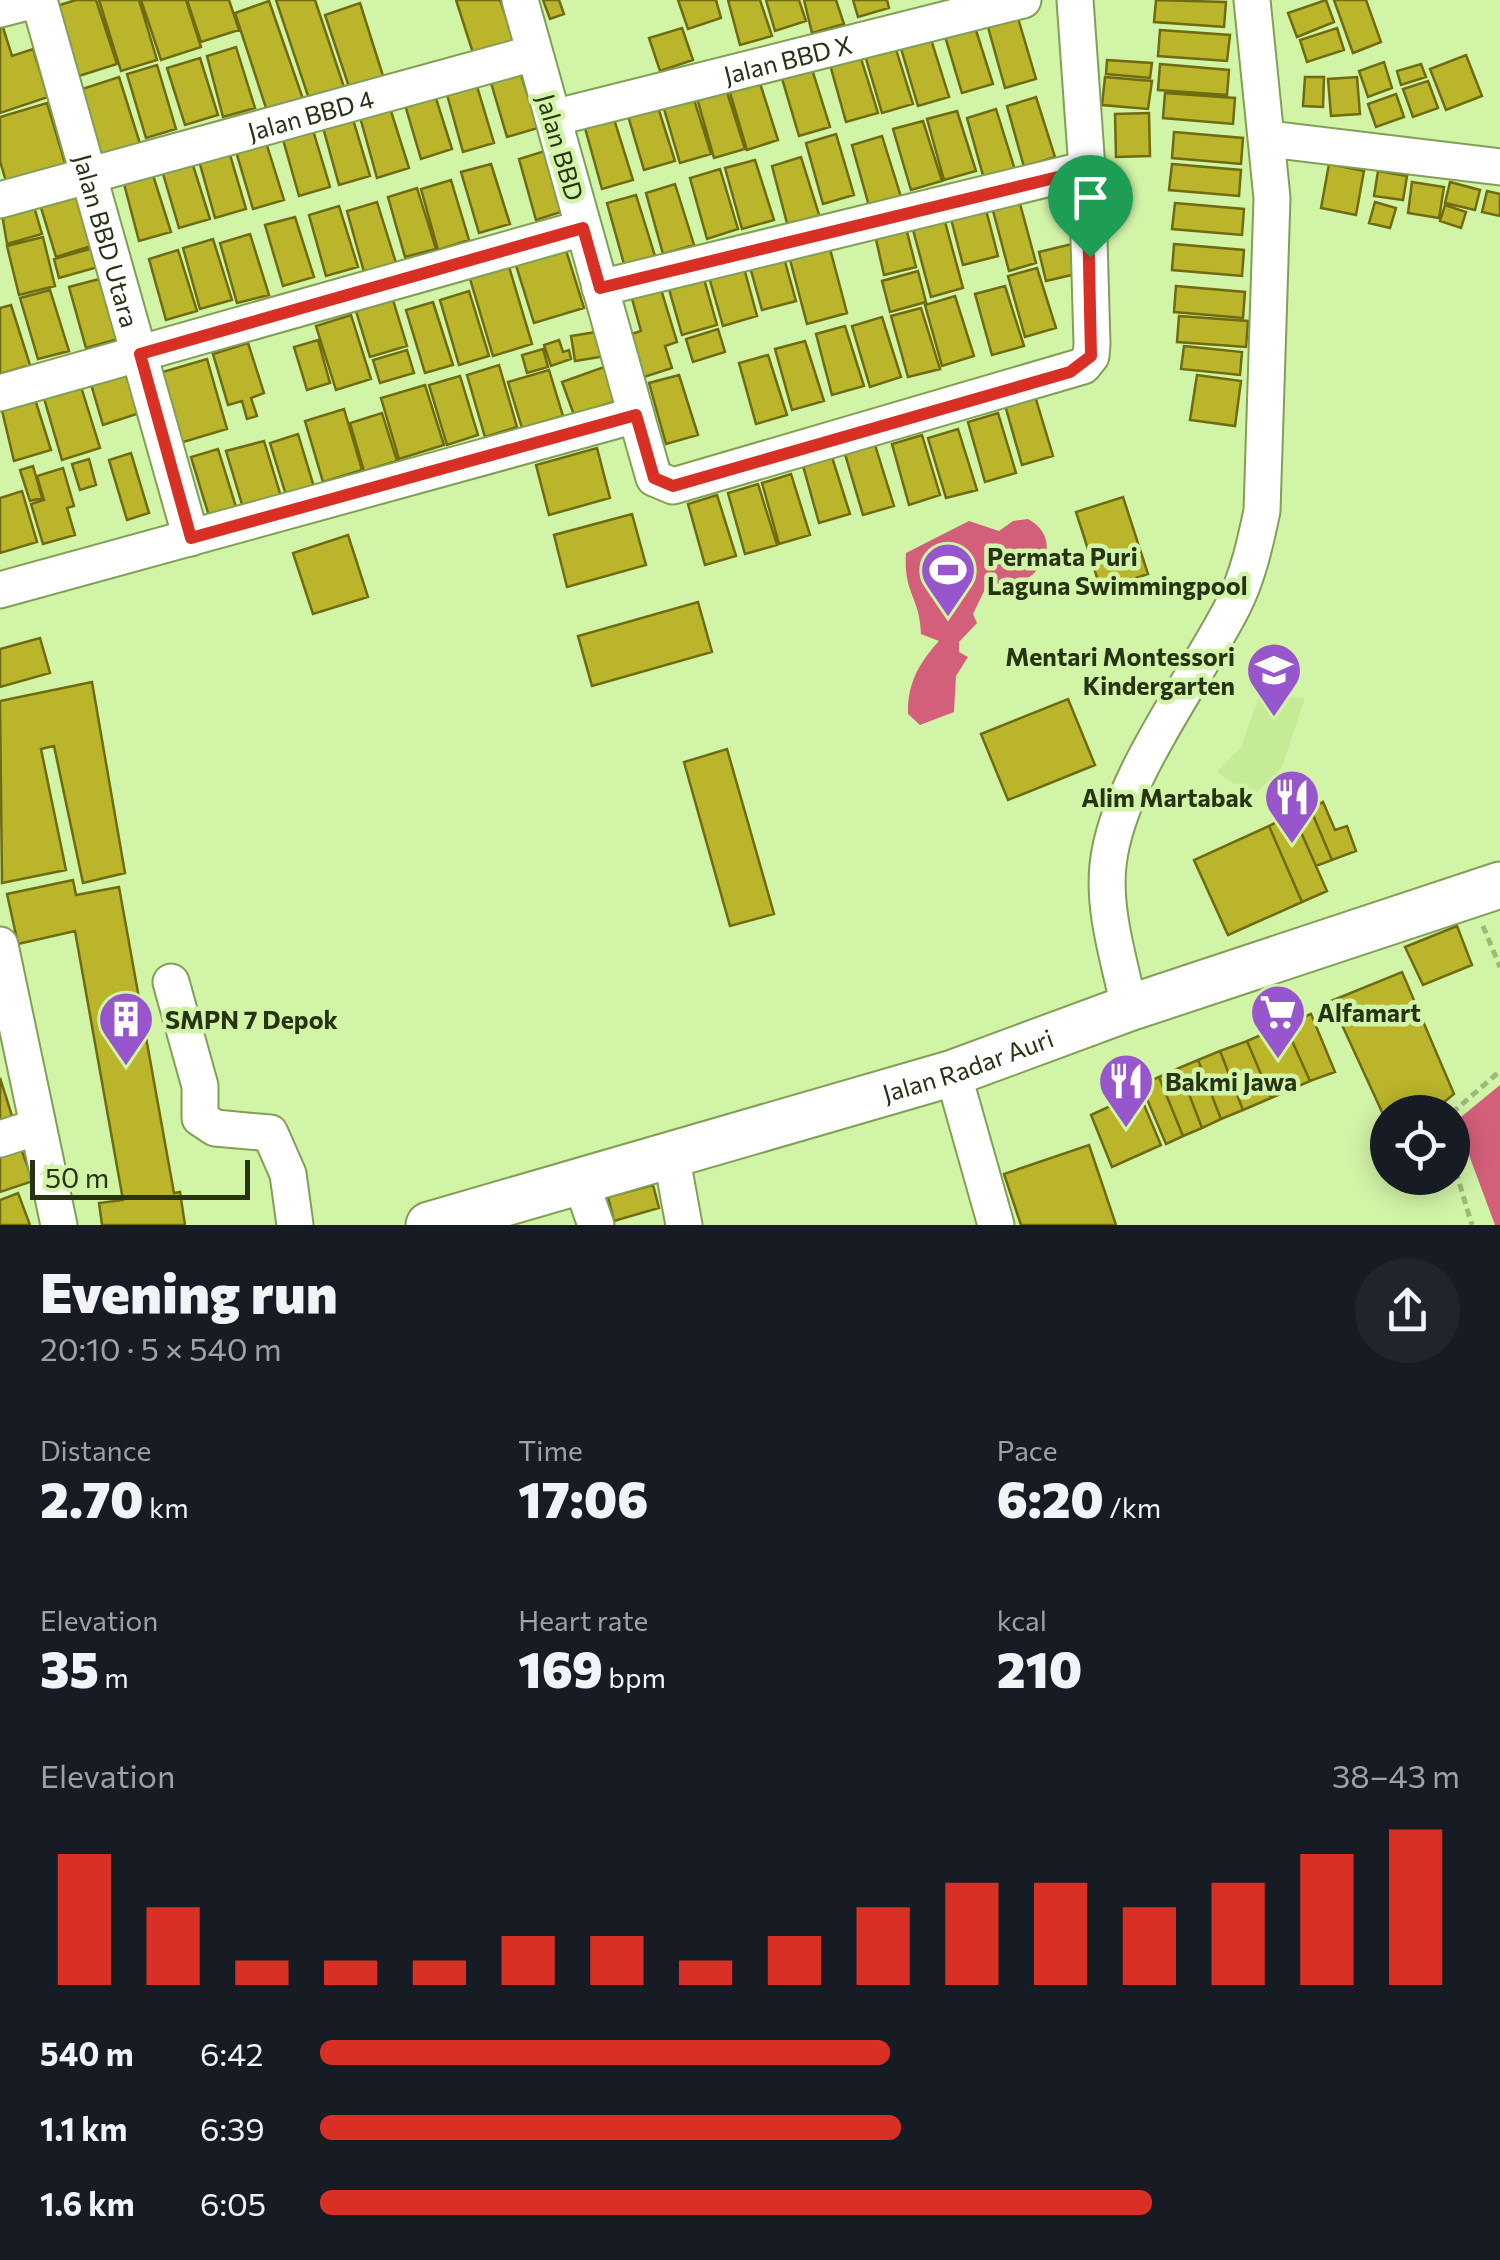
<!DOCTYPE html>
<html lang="en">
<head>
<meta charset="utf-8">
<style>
	body { margin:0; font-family:Commissioner,sans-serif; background:#20242c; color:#f1f3f6; height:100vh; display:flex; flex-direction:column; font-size:38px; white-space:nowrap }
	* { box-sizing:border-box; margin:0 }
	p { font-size:32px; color:#9ea1a6 }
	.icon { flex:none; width:55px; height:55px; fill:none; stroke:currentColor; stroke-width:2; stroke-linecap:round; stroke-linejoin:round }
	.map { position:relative; height:1225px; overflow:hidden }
	.panel { display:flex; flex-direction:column; background:#171b24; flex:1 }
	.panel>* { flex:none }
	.fabs { position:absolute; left:1370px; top:1095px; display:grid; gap:20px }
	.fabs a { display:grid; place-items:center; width:100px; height:100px; border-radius:50%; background:#171b24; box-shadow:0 5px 25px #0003; font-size:50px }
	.scale { position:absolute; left:30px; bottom:25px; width:220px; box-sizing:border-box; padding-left:10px; border:5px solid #273315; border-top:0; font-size:28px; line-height:35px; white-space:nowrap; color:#273315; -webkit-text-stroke:8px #d2f4a7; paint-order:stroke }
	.pin { position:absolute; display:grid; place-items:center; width:85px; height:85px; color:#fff; margin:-102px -42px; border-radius:50% 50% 50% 0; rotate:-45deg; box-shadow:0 0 10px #0007 }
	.pin .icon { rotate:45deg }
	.round { display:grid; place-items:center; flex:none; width:105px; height:105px; border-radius:52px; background:#20242c }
	.headline { display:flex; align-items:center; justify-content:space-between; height:170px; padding:0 40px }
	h1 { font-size:55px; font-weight:800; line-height:75px }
	.stats { display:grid; grid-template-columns:repeat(3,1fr); gap:15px; height:170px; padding:10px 40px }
	.stats div { display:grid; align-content:center }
	.stats b { font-size:50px; font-weight:800 }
	.stats small { font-size:28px; font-weight:400 }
	.stats p { font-size:28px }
	.chart { height:280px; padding:20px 40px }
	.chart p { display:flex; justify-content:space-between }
	.chart svg { width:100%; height:180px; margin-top:10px; stroke:#d93025; stroke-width:6 }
	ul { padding:0 40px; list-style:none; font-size:32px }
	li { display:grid; grid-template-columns:160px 120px 1fr; align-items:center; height:75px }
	li i { height:25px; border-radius:12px; background:#d93025 }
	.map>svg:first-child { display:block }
</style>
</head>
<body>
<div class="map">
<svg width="1500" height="1225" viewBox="0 0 1500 1225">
	<rect width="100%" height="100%" fill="#d2f4a7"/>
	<path fill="#c6eb97" d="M1259 696 1305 698 1282 767 1253 796 1217 772 1241 747Z"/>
	<path fill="#d45f7a" d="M1028 519C1054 533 1052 561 1028 578 1018 584 999 583 987 585L973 614 977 623 959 642V652L968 657 956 676 954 712 920 725 908 714C907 683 920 662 939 641L921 634C920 597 903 593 906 553L969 521 999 531 1013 521Z
		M1500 1085V1225H1495L1460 1131 1461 1117Z"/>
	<path fill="#bab52b" stroke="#6e6b10" stroke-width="2.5" d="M76 0H96L117 64 76 77 53 7Z
		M99 0H139L157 60 121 71Z
		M141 0H186L201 47 161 60Z
		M187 0H229L239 30 201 42Z
		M276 0H315L344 87 309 99Z
		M456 0H500L514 40 473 53Z
		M543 0H559L564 14 550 19Z
		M678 0H716L721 18 688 29Z
		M728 0H760L772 36 740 45Z
		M766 0H799L806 21 775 31Z
		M804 0H836L844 24 812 33Z
		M853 0H887L889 8 858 17Z
		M1156 0 1226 2 1224 27 1154 22Z
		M1326 0 1334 22 1297 37 1288 13Z
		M1334 0H1366L1381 42 1353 53Z
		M269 1 303 99 267 111 235 13Z
		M360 3 384 79 350 90 325 15Z
		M0 18 12 56 33 49 48 97 0 113Z
		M1018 18 1036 79 1005 88 988 27Z
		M974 24 993 84 962 93 944 33Z
		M682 28 693 60 660 71 649 38Z
		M1337 28 1344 50 1307 62 1300 40Z
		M1160 30 1230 35 1227 61 1158 56Z
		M930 36 949 97 918 106 900 45Z
		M894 43 913 104 882 113 864 52Z
		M236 47 255 108 223 117 207 56Z
		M859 52 878 113 846 122 829 61Z
		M1466 55 1482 96 1446 110 1430 69Z
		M200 58 218 115 185 125 167 68Z
		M1107 60 1152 63 1150 78 1106 74Z
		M1384 62 1392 88 1368 97 1359 71Z
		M1160 64 1229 70 1227 95 1158 90Z
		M1421 64 1426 77 1401 85 1397 71Z
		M157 65 176 129 146 138 127 74Z
		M811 66 830 127 799 136 781 75Z
		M519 68 538 128 507 137 489 76Z
		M119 77 142 150 102 163 79 90Z
		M1105 77 1152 81 1148 109 1102 105Z
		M1305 77H1324L1323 107 1303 106Z
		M1357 77 1360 114 1331 116 1328 79Z
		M759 80 778 140 747 150 729 89Z
		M1428 81 1438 108 1413 117 1403 89Z
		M476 83 494 143 463 152 446 91Z
		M433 89 452 149 421 159 403 98Z
		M726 89 745 149 714 158 697 98Z
		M692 93 711 154 680 163 662 102Z
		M1165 93 1235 98 1233 124 1163 118Z
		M1396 94 1404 117 1376 127 1368 104Z
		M1036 97 1055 157 1024 167 1007 106Z
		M656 101 675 161 644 170 626 109Z
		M47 103 67 170 8 188 0 161V117Z
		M390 108 409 168 377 178 360 117Z
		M996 109 1015 170 984 179 967 118Z
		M957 111 976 171 944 180 927 119Z
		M1149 113 1150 156 1116 157 1115 114Z
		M352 116 370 176 339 185 322 124Z
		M614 119 633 180 602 189 585 128Z
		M923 121 942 181 911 190 893 129Z
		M312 127 330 187 299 196 282 136Z
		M1174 132 1243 138 1241 164 1172 158Z
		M836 134 854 195 823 204 806 143Z
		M882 136 901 197 869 206 852 145Z
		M265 139 284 200 253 209 235 148Z
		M228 148 246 209 215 218 198 157Z
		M548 150 567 210 536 220 519 159Z
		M801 157 820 218 788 227 772 166Z
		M191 159 210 219 179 228 161 167Z
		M755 160 774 220 742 229 725 168Z
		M491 164 510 224 479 233 461 172Z
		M1172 164 1241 170 1239 196 1169 190Z
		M1329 164 1364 171 1356 215 1321 208Z
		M720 169 738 229 707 239 690 178Z
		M1378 171 1407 176 1403 200 1374 196Z
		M152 172 171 232 139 241 123 180Z
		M82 178 101 243 56 257 36 191Z
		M451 180 469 240 438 250 421 189Z
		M1412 182 1444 187 1439 218 1408 213Z
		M1450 182 1480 190 1475 210 1445 203Z
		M675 184 694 245 663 254 646 193Z
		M417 188 436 249 405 257 388 197Z
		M1487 191 1500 194V216L1482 212Z
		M30 193 42 234 7 244 0 202Z
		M636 195 655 256 624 264 607 203Z
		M1019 200 1036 263 1009 271 992 207Z
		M377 202 396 263 364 272 347 211Z
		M1375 202 1396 208 1390 228 1369 223Z
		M1175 203 1244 209 1242 235 1172 229Z
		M1445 205 1466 212 1461 228 1440 221Z
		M339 206 358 267 326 276 309 215Z
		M986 210 998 256 963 265 951 219Z
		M295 217 314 277 283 286 265 225Z
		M944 218 963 288 931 297 912 226Z
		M906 228 916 267 884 275 875 235Z
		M250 234 269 295 237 303 220 243Z
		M43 237 55 286 19 295 7 246Z
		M213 239 232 300 200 309 183 248Z
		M1072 244 1080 273 1046 281 1039 252Z
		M1174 244 1244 250 1242 276 1172 270Z
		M104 245 109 264 59 278 54 259Z
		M829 245 847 313 807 324 789 256Z
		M565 247 584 308 534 323 515 262Z
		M178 250 197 311 166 320 149 259Z
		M784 258 796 301 762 310 750 267Z
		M507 260 532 344 493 356 468 272Z
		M744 268 757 316 723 326 709 277Z
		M1037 268 1056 328 1025 337 1008 276Z
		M918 271 926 302 890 312 882 281Z
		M99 279 118 339 86 348 69 287Z
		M704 279 717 325 682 335 669 289Z
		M660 286 677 342 665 346 672 368 638 379 625 336 641 331 631 295Z
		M1005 286 1024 346 992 355 975 294Z
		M1176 286 1245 292 1243 318 1174 312Z
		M50 290 69 351 38 359 20 298Z
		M469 291 489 356 459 365 440 300Z
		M955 296 974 356 942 366 925 305Z
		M393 300 407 346 370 357 356 311Z
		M433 302 453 365 425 373 406 310Z
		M11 305 30 365 0 374V308Z
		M921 308 940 369 908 377 891 316Z
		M351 315 371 379 336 390 316 326Z
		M1179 316 1248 321 1246 347 1177 342Z
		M882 317 901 377 870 387 852 326Z
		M845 326 864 386 832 395 816 334Z
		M718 329 725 352 693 362 686 339Z
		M602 331 606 356 575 361 571 336Z
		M318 340 330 383 307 390 294 347Z
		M559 340 563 352 569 350 571 359 551 366 544 345Z
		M805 341 824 401 792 410 775 349Z
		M248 343 264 393 251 398 257 416 247 419 242 401 228 405 213 354Z
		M1184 346 1242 352 1240 375 1181 369Z
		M543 349 548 367 527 373 522 355Z
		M407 350 414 373 380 383 373 360Z
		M768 355 787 415 756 424 739 363Z
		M207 359 227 429 180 443 159 373Z
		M131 361 146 411 103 425 88 374Z
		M499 365 517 427 485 437 467 375Z
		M604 367 616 401 574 415 562 382Z
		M549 370 563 416 522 428 508 382Z
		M679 375 698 435 666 444 649 383Z
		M1197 375 1241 381 1235 426 1190 420Z
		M460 376 478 435 447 445 429 385Z
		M78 377 100 448 62 460 41 388Z
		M425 385 444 445 399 459 381 398Z
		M33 393 51 450 14 461 0 402Z
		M1035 396 1053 456 1022 465 1005 405Z
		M344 409 362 470 323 482 305 421Z
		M382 413 397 461 364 471 350 423Z
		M998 413 1016 473 985 482 968 422Z
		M958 429 977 490 946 498 928 438Z
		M298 434 314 487 286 495 270 443Z
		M922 435 940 495 909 505 892 444Z
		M264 441 282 500 244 511 226 451Z
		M875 445 894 506 863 515 845 454Z
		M597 448 610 498 549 515 536 465Z
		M218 449 236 507 209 516 191 457Z
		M131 453 149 513 127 520 109 460Z
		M831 454 850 514 819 523 802 462Z
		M89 459 96 485 80 490 72 464Z
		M33 466 42 498 30 501 20 470Z
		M63 468 74 506 67 508 75 535 43 544 31 504 44 500 37 476Z
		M791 474 810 535 779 544 762 483Z
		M758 484 777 545 745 554 728 493Z
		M22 491 37 542 0 553V498Z
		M717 495 736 556 705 565 688 504Z
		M1123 497 1148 574 1101 590 1076 512Z
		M632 514 646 565 567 587 554 535Z
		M348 535 368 597 313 614 293 553Z
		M698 602 712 652 592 686 578 636Z
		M40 638 50 673 0 687V649Z
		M92 682 125 873 83 883 54 746 41 749 66 870 2 883 0 701Z
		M1068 699 1095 765 1008 800 981 734Z
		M727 749 774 914 730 926 684 762Z
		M1323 802 1335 830 1347 826 1356 851 1332 860 1310 808Z
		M1310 808 1332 860 1316 866 1293 814Z
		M1293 814 1327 891 1302 902 1269 826Z
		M1269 826 1302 902 1228 935 1194 860Z
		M73 880 76 895 119 887 174 1193 180 1192 185 1225H102L99 1203 123 1200 75 931 18 944 7 894Z
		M1457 926 1472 965 1423 985 1405 947Z
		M1402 972 1454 1094 1432 1112H1388V1125L1331 1001Z
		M1311 1014 1335 1072 1310 1081 1285 1025Z
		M1285 1025 1310 1081 1271 1098 1247 1041Z
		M1247 1041 1271 1098 1243 1110 1220 1051Z
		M1220 1051 1243 1110 1221 1119 1198 1060Z
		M1198 1060 1221 1119 1202 1128 1179 1068Z
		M1179 1068 1202 1128 1183 1136 1159 1077Z
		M1159 1077 1183 1136 1166 1144 1141 1085Z
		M0 1078 13 1119 0 1124Z
		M1139 1093 1161 1145 1112 1167 1091 1115Z
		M1089 1145 1116 1225H1021L1004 1174Z
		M20 1146 33 1181 0 1192V1153Z
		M653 1185 659 1208 614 1221 608 1197Z
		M18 1193 30 1225H0V1200Z"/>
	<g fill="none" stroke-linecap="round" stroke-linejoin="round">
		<g stroke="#819f56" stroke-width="39">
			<g id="minor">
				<path id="s1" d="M39 0 191 538"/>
				<path d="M0 9 35 0"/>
				<path id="s2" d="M553 118 1023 0"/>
				<path d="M1270 139 1500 167"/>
				<path id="s3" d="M0 200 534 53"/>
				<path d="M600 288 1087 169"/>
				<path d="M0 393 583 228"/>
				<path d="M636 415 654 478 673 486 1083 366 1091 356 1092 344 1087 169 1075 0"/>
				<path d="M0 590 636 415 520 0"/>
				<path d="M0 945 59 1225"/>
				<path d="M171 982 200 1086V1118L215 1128 270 1133 288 1174 295 1225"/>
				<path d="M1129 1008C1120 962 1103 913 1108 865 1117 781 1194 682 1233 606 1248 576 1255 544 1262 511L1272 198 1252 0"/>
				<path d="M953 1073 996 1225"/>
				<path d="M0 1139 37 1127"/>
				<path d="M671 1154 684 1225"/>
				<path d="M580 1180 596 1225"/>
			</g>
		</g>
		<g stroke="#819f56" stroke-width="49">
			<g id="major">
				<path id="s4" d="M429 1225 953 1073 1129 1008 1500 885"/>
			</g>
		</g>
		<path stroke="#9eb97a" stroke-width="5" stroke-dasharray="8 5" stroke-linecap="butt" d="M1483 926 1500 967
			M1452 1113 1500 1071
			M1452 1159 1472 1225"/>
		<use href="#minor" stroke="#fff" stroke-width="35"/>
		<use href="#major" stroke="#fff" stroke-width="45"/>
	</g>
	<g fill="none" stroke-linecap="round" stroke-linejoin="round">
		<g stroke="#fff" stroke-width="20">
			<path id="route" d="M1087 170 1091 356 1070 372 673 486 654 478 636 415 191 538 140 354 583 228 600 288Z"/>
		</g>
		<use href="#route" stroke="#d93025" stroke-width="12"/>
	</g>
	<defs>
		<g id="stadium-pin" transform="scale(2.875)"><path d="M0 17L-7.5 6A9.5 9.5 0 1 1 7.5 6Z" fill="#9856cc" stroke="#d2f4a7"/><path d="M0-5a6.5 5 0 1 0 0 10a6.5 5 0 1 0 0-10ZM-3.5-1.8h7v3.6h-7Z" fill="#fff"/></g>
		<g id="school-pin" transform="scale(2.875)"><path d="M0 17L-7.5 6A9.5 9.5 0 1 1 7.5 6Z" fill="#9856cc" stroke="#d2f4a7"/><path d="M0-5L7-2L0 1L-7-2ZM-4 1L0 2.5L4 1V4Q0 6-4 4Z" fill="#fff"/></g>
		<g id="restaurant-pin" transform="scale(2.875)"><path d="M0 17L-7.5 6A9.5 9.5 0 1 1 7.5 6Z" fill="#9856cc" stroke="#d2f4a7"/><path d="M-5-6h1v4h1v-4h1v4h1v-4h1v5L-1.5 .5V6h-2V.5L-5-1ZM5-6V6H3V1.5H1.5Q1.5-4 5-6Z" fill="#fff"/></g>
		<g id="supermarket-pin" transform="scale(2.875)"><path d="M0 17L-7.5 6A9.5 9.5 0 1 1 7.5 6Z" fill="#9856cc" stroke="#d2f4a7"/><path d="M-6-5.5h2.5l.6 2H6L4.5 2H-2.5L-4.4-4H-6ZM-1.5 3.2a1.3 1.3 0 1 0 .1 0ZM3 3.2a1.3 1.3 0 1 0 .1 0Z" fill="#fff"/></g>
		<g id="building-pin" transform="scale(2.875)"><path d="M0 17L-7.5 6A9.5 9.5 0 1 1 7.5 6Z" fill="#9856cc" stroke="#d2f4a7"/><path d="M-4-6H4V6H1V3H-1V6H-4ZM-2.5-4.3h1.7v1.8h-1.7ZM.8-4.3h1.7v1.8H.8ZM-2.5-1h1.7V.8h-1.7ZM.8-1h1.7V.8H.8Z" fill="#fff"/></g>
	</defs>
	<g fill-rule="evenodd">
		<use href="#stadium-pin" x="948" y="570"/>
		<use href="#school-pin" x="1274" y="670"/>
		<use href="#restaurant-pin" x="1292" y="797"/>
		<use href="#supermarket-pin" x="1278" y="1012"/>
		<use href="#building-pin" x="126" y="1019"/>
		<use href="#restaurant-pin" x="1126" y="1081"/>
	</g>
	<g text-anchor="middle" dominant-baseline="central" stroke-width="9" stroke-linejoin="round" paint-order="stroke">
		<g font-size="25" fill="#273315" stroke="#d2f4a7">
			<text stroke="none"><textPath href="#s2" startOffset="242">Jalan BBD X</textPath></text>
			<text stroke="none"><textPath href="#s3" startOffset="322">Jalan BBD 4</textPath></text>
			<text transform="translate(561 147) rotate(74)">Jalan BBD</text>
			<text stroke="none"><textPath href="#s1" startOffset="250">Jalan BBD Utara</textPath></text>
			<text stroke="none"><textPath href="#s4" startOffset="562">Jalan Radar Auri</textPath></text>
		</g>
		<g font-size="25" font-weight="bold" fill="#273315" stroke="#d2f4a7" text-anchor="start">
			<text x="987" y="556">Permata Puri<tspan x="987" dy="29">Laguna Swimmingpool</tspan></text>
			<text x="1235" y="656" text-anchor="end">Mentari Montessori<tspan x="1235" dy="29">Kindergarten</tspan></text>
			<text x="1253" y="797" text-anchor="end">Alim Martabak</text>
			<text x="1317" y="1012">Alfamart</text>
			<text x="165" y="1019">SMPN 7 Depok</text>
			<text x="1165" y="1081">Bakmi Jawa</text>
		</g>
	</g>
</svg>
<div class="fabs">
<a><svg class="icon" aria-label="locate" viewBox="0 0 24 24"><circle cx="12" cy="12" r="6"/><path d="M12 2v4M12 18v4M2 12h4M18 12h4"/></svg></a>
</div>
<div class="scale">50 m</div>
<div class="pin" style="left:1090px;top:257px;background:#1e9e55"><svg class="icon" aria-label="arrive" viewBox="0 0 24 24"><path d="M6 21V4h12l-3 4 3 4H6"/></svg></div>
</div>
<section class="panel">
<div class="headline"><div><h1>Evening run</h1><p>20:10 · 5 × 540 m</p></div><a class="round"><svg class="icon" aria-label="share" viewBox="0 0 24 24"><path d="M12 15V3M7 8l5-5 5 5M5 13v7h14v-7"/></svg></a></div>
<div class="stats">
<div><p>Distance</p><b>2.70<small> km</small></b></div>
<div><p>Time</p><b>17:06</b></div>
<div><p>Pace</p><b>6:20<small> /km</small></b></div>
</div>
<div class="stats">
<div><p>Elevation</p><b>35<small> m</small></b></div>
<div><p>Heart rate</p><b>169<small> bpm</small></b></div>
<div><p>kcal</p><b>210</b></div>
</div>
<div class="chart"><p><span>Elevation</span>38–43 m</p>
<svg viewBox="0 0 160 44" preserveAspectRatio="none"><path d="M5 44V12M15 44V25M25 44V38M35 44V38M45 44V38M55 44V32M65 44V32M75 44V38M85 44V32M95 44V25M105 44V19M115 44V19M125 44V25M135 44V19M145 44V12M155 44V6"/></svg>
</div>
<ul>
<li><b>540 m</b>6:42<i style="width:50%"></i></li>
<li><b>1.1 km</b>6:39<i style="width:51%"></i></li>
<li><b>1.6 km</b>6:05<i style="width:73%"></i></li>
</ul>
</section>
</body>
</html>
